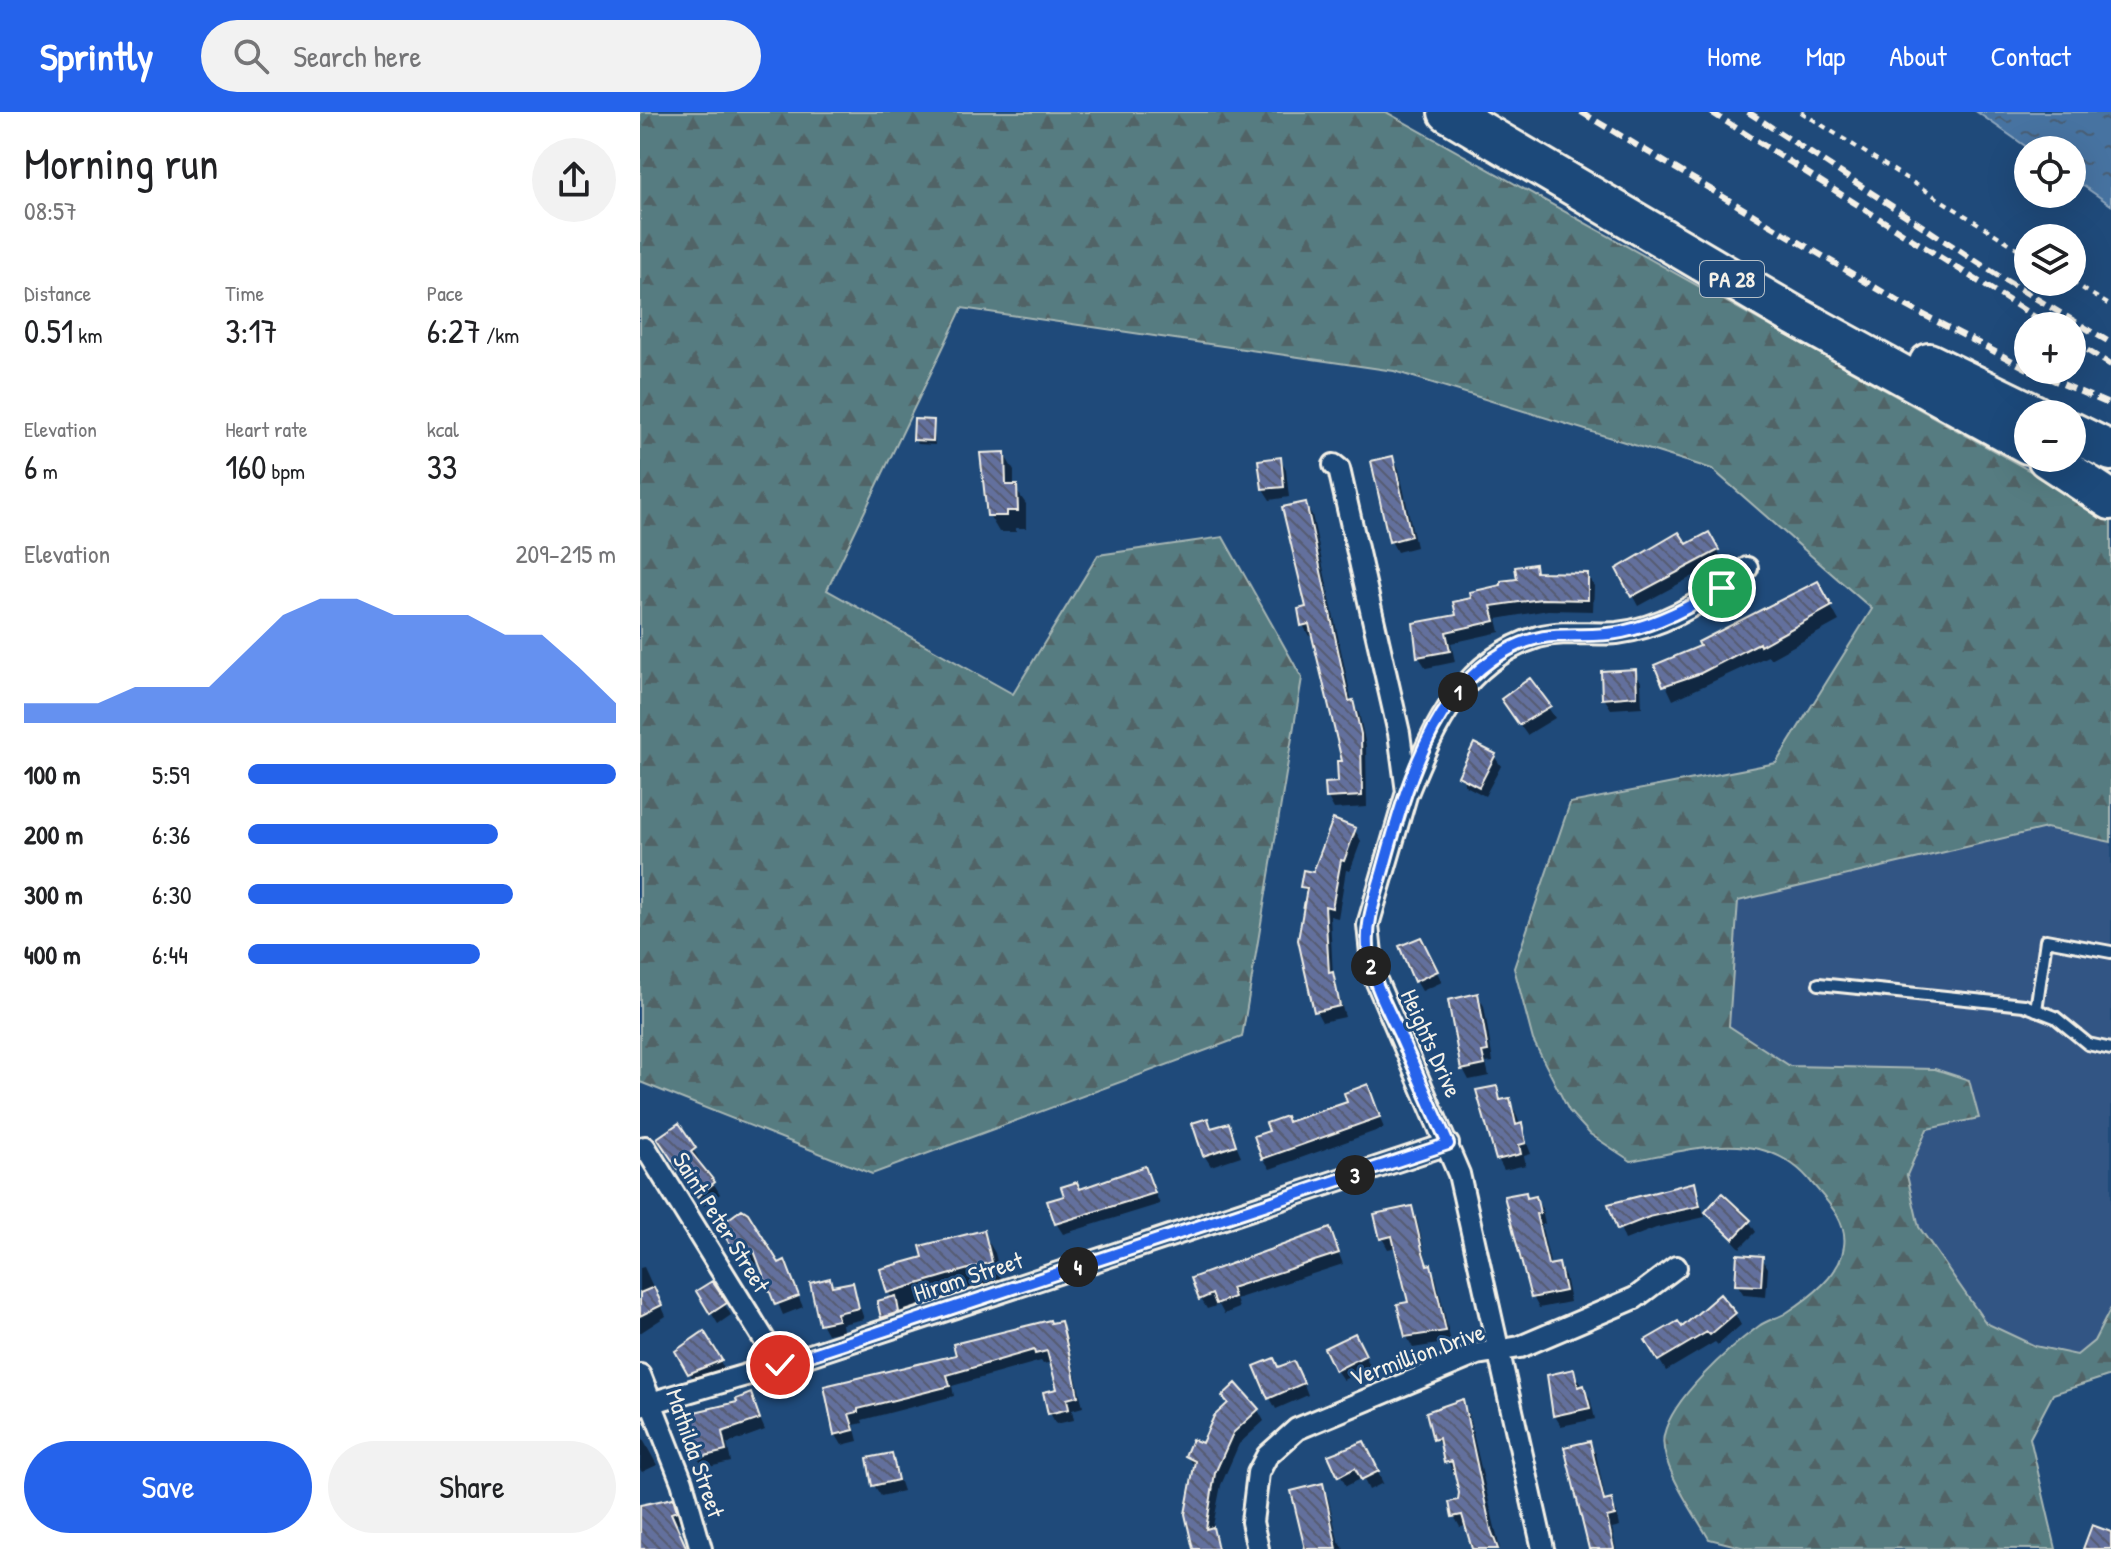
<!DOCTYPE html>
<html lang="en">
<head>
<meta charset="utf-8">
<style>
	body { margin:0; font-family:"Patrick Hand",sans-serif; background:#f2f2f2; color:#202124; height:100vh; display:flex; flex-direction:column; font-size:30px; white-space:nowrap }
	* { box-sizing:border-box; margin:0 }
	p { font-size:26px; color:#757577 }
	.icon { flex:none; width:44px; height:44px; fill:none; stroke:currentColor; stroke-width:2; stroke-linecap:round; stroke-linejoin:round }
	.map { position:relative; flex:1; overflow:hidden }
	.sheet { display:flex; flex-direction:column; background:#fff; width:640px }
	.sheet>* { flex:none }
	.controls { position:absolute; left:1374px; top:24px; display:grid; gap:16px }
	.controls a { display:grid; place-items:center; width:72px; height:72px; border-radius:50%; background:#fff; box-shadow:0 8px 32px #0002; font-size:40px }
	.pin { position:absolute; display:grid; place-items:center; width:68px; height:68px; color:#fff; margin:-34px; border:4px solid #fff; border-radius:50%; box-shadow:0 2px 8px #0007 }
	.km { position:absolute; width:40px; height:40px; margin:-20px; border-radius:50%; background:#222; color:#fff; font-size:22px; line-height:40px; text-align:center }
	.round { display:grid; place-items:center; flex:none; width:84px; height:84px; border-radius:42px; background:#f2f2f2 }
	.headline { display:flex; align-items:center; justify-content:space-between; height:136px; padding:0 24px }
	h1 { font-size:44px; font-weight:600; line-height:60px }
	.metrics { display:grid; grid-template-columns:repeat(3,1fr); gap:12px; height:136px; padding:8px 24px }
	.metrics div { display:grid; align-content:center }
	.metrics b { font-size:34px; font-weight:600 }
	.metrics small { font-size:22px; font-weight:400 }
	.metrics p { font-size:22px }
	.chart { height:224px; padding:16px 24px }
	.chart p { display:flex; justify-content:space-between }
	.chart svg { width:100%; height:144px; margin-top:8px; fill:#2563eb; opacity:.7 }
	.primary-button { display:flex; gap:16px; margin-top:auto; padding:16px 24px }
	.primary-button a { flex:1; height:92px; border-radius:48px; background:#2563eb; color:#fff; font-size:32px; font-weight:600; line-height:92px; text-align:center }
	.primary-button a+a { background:#f2f2f2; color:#202124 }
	ul { padding:0 24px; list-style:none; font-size:26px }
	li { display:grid; grid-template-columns:128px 96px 1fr; align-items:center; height:60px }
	li i { height:20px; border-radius:10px; background:#2563eb }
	header { display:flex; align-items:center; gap:48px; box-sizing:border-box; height:112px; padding:0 40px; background:#2563eb; color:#fff }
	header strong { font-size:38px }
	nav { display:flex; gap:44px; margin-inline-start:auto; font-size:28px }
	.search { width:560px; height:72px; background:#f2f2f2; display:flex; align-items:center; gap:20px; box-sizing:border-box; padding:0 28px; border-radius:44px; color:#757577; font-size:30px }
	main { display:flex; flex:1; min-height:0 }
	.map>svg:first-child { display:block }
</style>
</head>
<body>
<header>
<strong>Sprintly</strong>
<div class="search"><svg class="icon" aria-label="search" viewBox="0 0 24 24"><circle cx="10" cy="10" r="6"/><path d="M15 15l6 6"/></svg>Search here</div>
<nav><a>Home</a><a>Map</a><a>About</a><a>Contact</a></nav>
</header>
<main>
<section class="sheet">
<div class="headline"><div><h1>Morning run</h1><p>08:57</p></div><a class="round"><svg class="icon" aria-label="share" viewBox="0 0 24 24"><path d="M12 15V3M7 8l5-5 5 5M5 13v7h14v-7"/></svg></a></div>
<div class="metrics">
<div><p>Distance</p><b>0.51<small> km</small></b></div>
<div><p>Time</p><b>3:17</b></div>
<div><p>Pace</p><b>6:27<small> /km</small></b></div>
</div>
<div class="metrics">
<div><p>Elevation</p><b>6<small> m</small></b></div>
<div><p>Heart rate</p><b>160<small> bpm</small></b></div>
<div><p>kcal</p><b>33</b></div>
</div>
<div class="chart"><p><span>Elevation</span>209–215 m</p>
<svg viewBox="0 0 160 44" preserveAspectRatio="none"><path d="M0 44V38L10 38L20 38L30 33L40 33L50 33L60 22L70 11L80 6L90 6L100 11L110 11L120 11L130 17L140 17L150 27L160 38V44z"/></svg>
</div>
<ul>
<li><b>100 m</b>5:59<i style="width:100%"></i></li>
<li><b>200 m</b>6:36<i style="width:68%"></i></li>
<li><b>300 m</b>6:30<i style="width:72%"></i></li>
<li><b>400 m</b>6:44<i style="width:63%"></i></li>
</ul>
<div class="primary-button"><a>Save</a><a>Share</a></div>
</section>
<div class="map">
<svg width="1471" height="1437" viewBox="0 0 1471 1437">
	<defs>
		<pattern id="forest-firs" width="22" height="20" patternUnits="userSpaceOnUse" patternTransform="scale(2)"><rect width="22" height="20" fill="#577b81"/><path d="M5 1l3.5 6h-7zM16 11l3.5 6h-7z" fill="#516466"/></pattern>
		<pattern id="water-ripples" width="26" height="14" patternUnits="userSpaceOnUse" patternTransform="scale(2)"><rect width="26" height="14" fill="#4673a1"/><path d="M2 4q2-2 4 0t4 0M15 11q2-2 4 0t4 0" fill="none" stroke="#485e74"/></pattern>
		<pattern id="building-back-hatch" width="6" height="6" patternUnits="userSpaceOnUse" patternTransform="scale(2)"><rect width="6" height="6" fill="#63709d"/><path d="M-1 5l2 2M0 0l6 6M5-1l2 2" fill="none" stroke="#565c72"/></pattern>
	</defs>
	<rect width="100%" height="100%" fill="#1f4a7a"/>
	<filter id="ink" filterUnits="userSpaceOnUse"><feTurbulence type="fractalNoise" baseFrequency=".0125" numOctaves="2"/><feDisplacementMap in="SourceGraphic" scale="16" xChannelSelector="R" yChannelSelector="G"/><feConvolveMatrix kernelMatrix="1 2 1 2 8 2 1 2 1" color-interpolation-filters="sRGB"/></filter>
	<g filter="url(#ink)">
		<path fill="#335584" d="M1406 716 1471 730V1196L1454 1230 1437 1243 1395 1234 1346 1211 1279 1115 1267 1063 1287 1017 1295 957 1150 954 1089 914 1098 789Z"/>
		<path fill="url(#forest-firs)" stroke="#a6b6b4" stroke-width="2" d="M0 0H746L1471 404V730L1406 716 1098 789 1089 914 1150 954 1295 957 1329 968 1339 1006 1287 1017 1267 1063 1279 1115 1346 1211 1395 1234 1437 1243 1454 1229 1471 1196V1263L1413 1282 1390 1326 1416 1437 1105 1436 1069 1427C1055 1402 1018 1351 1024 1323 1032 1286 1089 1236 1119 1214 1127 1208 1138 1206 1146 1201 1169 1186 1201 1163 1204 1134 1208 1109 1186 1088 1172 1071 1126 1013 1053 1037 991 1049L950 1022 929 999 893 928 874 856 930 691 1136 651 1232 497 1072 357 754 259 322 196 187 478 373 582 458 443 583 425 662 566 602 925 232 1062 0 970Z"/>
		<path fill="url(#water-ripples)" stroke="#8ca5bd" stroke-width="2" d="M1337 0H1471V93L1432 66V38H1391Z"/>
		<path fill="#0007" d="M293 310 295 333 278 332 275 327Z
			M364 342 374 359V375L386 392V416H376V420H359L349 403Z
			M752 346 759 357 776 435 757 440 751 429Z
			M640 347 646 358 649 385 630 388 623 377Z
			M665 392 672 403 712 590 719 601 726 634 727 695 694 697 688 686 700 672 704 651 674 523 669 524 663 513 669 497Z
			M1068 422 1083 448 998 494 978 457 1046 435Z
			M894 454 899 462 947 463 954 474 953 499 908 498 857 507 860 520 811 531 815 550 786 556 779 545 775 513 819 505 833 487 879 469Z
			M1178 471 1199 509 1130 547 1128 544 1033 588 1017 554 1063 535Z
			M995 559 1001 570 1002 595 971 597 964 586Z
			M890 568 915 606 887 623 869 598Z
			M854 644 861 654 845 684 826 674 820 664Z
			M715 718 721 729 710 759 706 758 698 806 690 804 693 865 705 905 682 910 676 899 668 784 662 774Z
			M786 838 802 870 782 879 776 869Z
			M837 883 844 894 853 950 846 951 849 964 829 968 823 957Z
			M727 975 744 1016 630 1057 623 1046 648 1012 710 992Z
			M856 976 863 989 869 988 875 999 891 1042 884 1044 886 1053 864 1058 858 1047Z
			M38 1013 80 1082 64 1094 26 1037Z
			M588 1013 601 1044 571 1054 564 1043 572 1018Z
			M504 1056 520 1092 423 1122 416 1111 440 1079Z
			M1054 1072 1065 1105 1016 1116 985 1128 971 1094Z
			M885 1082 888 1087 895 1086 902 1097 905 1112H901L911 1155 918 1153 925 1164 930 1190 899 1196 893 1185Z
			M771 1096 777 1107 788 1155 796 1165 811 1230 773 1236 767 1225 770 1191 757 1135 748 1137 742 1126Z
			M1067 1100 1109 1109 1116 1120 1100 1136Z
			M81 1114 138 1153 144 1151 163 1195 143 1203 120 1149 107 1158Z
			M690 1119 703 1152 596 1187 599 1196 584 1202 579 1193 567 1197 561 1187Z
			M343 1121 355 1141 362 1171 260 1200 261 1205 248 1209 245 1204 253 1187 248 1180 285 1146Z
			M1122 1146 1128 1156 1126 1185 1104 1183 1097 1172Z
			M4 1155 26 1204 0 1221V1156Z
			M189 1168 193 1176 212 1172 224 1207 202 1212 203 1219 187 1222 181 1211Z
			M72 1171 91 1203 78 1212 58 1179Z
			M1095 1202 1101 1213 1078 1233 1075 1230 1026 1259 1008 1229Z
			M420 1211 426 1222 443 1295 432 1298 434 1308 416 1312 410 1301 419 1279 412 1250 403 1252 401 1249 312 1274 314 1284 222 1308 223 1311 214 1313 218 1329 202 1333 196 1323 186 1275 319 1244Z
			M64 1221 86 1260 56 1272 37 1239Z
			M720 1234 731 1255 703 1268 696 1258Z
			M639 1257 660 1262 668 1283 636 1297 630 1286Z
			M933 1259 950 1286 955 1307 921 1314 915 1304Z
			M110 1284 125 1318 87 1332 91 1350 64 1356 57 1345Z
			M822 1290 828 1300 860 1437H833L827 1414 820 1415 814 1404 821 1381 816 1360 813 1361 804 1337 795 1327Z
			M618 1298 624 1309 599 1332 581 1373 572 1419 580 1437H555L556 1356 547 1344Z
			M1 1324 17 1353 2 1360 0 1357Z
			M949 1332 956 1342 966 1391 971 1390 977 1401 980 1414 972 1416 976 1437H951Z
			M706 1336 729 1342 743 1371 729 1378 723 1366 706 1374 690 1343Z
			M251 1343 263 1379 241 1384 234 1373Z
			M682 1374 688 1385 698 1428 704 1437H667Z
			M32 1387 41 1410 35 1412 47 1437H0V1431Z"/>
		<path fill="url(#building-back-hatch)" stroke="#f4f1e8" stroke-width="2" d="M274 307 294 308 293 329 273 328Z
			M365 340 366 373H377L378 399H367V404H347L340 341Z
			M753 344 771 424 749 430 731 349Z
			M641 345 644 375 622 377 618 348Z
			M666 390 709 589 713 588 721 622 722 684 686 686 685 671 698 670 697 649H702L669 512 661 514 658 497 666 495 642 395Z
			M1039 420 1047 432 1069 420 1079 438 991 485 976 457Z
			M895 452 896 460 948 461V488L901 487 851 494 855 509 806 520 810 539 777 545 773 511 816 503 813 490 831 486 830 480 861 473V469L877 467 875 455Z
			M1178 469 1192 494 1120 534 1119 531 1061 561 1023 574 1014 553 1060 534 1058 530Z
			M996 557 997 584 962 587 961 559Z
			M890 566 911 594 879 613 861 587Z
			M834 631 856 642 839 675 818 664Z
			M693 707 716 716 704 749 701 748 692 796 685 794 689 861 693 860 700 894 674 900 658 828 667 776 660 775 663 758 673 760Z
			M781 825 798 859 774 870 759 834Z
			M838 881 848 939 842 940 845 953 821 958 808 888Z
			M728 972 740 1005 622 1047 614 1024 629 1019 626 1011 646 1004 648 1010 707 990 704 981Z
			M857 974 860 988 870 986 876 1013 882 1011 886 1031 879 1033 881 1042 856 1048 836 978Z
			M568 1006 571 1016 589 1011 596 1033 563 1044 552 1011Z
			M39 1011 56 1036 51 1040 75 1070 57 1085 17 1026Z
			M505 1054 515 1081 415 1112 407 1089 424 1084 421 1075 437 1070 440 1077Z
			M1055 1070 1060 1094 1009 1105 977 1118 968 1092Z
			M886 1080 887 1086 896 1084 900 1101 896 1102 908 1153 919 1151 925 1179 891 1186 864 1084Z
			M1082 1081 1111 1108 1093 1127 1065 1100Z
			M772 1094 782 1137 787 1153 791 1152 806 1219 765 1225 757 1192 768 1190 752 1124 740 1127 734 1102Z
			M102 1097 108 1101 139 1151 145 1148 159 1184 135 1193 114 1139 99 1148 79 1114Z
			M690 1116 699 1141 591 1176 594 1185 576 1192 572 1182 559 1188 551 1166Z
			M344 1118 352 1150 247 1181 240 1157 283 1145 280 1134Z
			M1097 1142 1123 1144 1121 1174 1095 1173Z
			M190 1166 192 1174 213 1170 219 1196 197 1201 198 1208 179 1212 170 1171Z
			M72 1169 87 1191 70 1202 56 1179Z
			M14 1175 22 1193 0 1204V1181Z
			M1080 1182 1096 1201 1070 1223 1067 1220 1018 1249 1005 1228 1038 1209 1042 1215Z
			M256 1184 259 1200 241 1206 237 1189Z
			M410 1208 411 1211 421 1209 431 1249 438 1284 427 1287 429 1297 408 1302 403 1280 417 1277 407 1239 395 1242 394 1238 307 1263 310 1274 218 1297V1300L209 1302 214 1318 194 1323 184 1274 316 1243 313 1232Z
			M64 1219 82 1248 48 1262 35 1239Z
			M715 1221 726 1243 695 1259 684 1236Z
			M634 1246 638 1255 654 1249 664 1271 628 1287 614 1254Z
			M934 1257 938 1275 944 1273 950 1296 913 1304 907 1263Z
			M596 1271 619 1297 593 1321 575 1361 566 1417 573 1415 578 1437H553L545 1402 555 1349 545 1344 552 1327 562 1331 574 1304 588 1291 582 1284Z
			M111 1281 120 1307 82 1320 86 1339 56 1346 46 1302 97 1290 96 1287Z
			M823 1287 851 1418 858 1437H832L822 1403 812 1405 809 1390 818 1388 819 1381 812 1349 804 1351 799 1326 793 1328 786 1300Z
			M724 1329 739 1359 721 1368 715 1356 698 1365 688 1343Z
			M950 1329 964 1389 972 1387 975 1403 967 1405 974 1437H949L924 1335Z
			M252 1341 258 1368 232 1374 227 1346Z
			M683 1371 697 1437H665L651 1379Z
			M33 1386 37 1399 31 1401 47 1437H0V1393Z
			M1452 1413 1471 1420V1437H1443Z"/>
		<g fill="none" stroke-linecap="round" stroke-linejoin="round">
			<g stroke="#f4f1e8" stroke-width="16">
				<path id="lane" d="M1179 872 1384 893 1415 905 1448 932 1471 937
					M1396 898 1406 828 1471 840"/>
			</g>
			<g stroke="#f4f1e8" stroke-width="26">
				<path id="street" d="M694 353 699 357 759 621 767 680 728 813 733 861 819 1062 903 1437
					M768 679C794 614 825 547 898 525 924 518 950 523 977 521 1024 516 1071 485 1107 456
					M5 1035 140 1253
					M0 1263 42 1370 61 1437
					M0 1294 140 1253 808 1032
					M618 1437 612 1410 618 1361 627 1344 657 1317 837 1242 880 1235 995 1186 1036 1155"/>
			</g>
			<g stroke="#f4f1e8" stroke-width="44">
				<path id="highway" d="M808 0 1155 204 1388 332
					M1289 251 1394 302
					M1432 320 1471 339
					M1407 346 1471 388"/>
			</g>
			<path stroke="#f4f1e8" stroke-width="4" stroke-dasharray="6 6" stroke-linecap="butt" d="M1161 0 1388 143
				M1432 170 1471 194"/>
			<use href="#lane" stroke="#1f4a7a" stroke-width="10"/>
			<use href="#street" stroke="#1f4a7a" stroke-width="20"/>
			<use href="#highway" stroke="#1f4a7a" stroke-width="38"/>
			<path stroke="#f4f1e8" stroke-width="6" stroke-dasharray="12 6" stroke-linecap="butt" d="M941 0 1263 192 1388 257
				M1071 0 1409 214
				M1108 0 1363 167 1471 231
				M1432 229 1471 253
				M1390 258 1471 293"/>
		</g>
	</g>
	<g fill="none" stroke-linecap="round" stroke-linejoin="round" filter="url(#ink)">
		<g stroke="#fff" stroke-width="16">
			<path id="route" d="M140 1253 808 1032C792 995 775 958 759 921 746 894 730 865 728 835 726 809 736 783 743 758 764 682 790 582 864 540 910 513 937 529 982 520 1018 512 1050 495 1082 476"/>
		</g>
		<use href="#route" stroke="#2563eb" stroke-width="10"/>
	</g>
	<g text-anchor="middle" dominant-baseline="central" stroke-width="6" stroke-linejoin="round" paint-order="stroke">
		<rect fill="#1f4a7a" stroke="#b4bfc7" stroke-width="2" x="1060" y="149" width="64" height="36" rx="6"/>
		<g font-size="22" font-weight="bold" fill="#f4f1e8">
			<text x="1092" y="167">PA 28</text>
		</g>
		<g font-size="24" fill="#f4f1e8" stroke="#1f4a7a">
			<text transform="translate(792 931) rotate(66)">Heights Drive</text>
			<text transform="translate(82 1110) rotate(58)">Saint Peter Street</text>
			<text transform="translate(328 1164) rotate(-18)">Hiram Street</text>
			<text transform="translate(777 1242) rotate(-20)">Vermillion Drive</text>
			<text transform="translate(56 1341) rotate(71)">Mathilda Street</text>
		</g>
	</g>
</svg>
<div class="controls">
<a><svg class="icon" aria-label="locate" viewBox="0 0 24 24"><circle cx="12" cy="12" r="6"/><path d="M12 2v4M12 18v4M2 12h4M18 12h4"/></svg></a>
<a><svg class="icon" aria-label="layers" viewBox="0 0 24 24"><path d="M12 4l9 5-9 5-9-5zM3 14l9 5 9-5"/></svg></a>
<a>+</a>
<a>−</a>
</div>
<div class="pin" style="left:1082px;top:476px;background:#1e9e55"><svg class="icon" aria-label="arrive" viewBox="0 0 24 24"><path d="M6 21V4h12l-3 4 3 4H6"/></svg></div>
<div class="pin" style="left:140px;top:1253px;background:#d93025"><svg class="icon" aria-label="check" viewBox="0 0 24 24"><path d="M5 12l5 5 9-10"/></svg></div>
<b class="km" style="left:818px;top:580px">1</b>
<b class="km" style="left:731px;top:854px">2</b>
<b class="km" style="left:715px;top:1063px">3</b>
<b class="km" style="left:438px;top:1155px">4</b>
</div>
</main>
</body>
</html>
